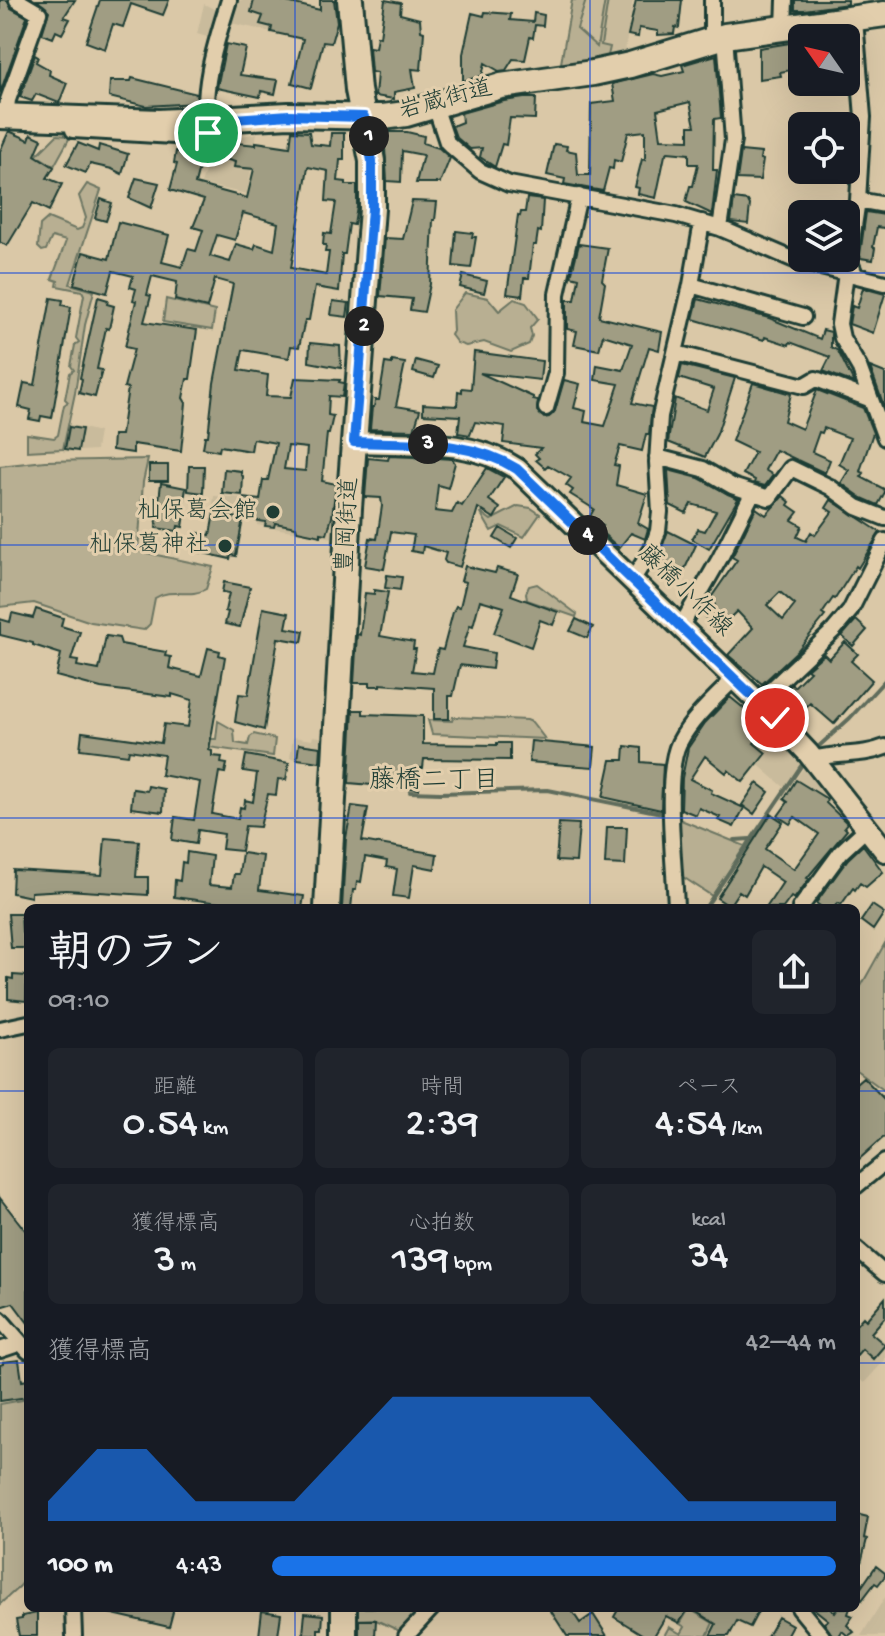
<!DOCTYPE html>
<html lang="ja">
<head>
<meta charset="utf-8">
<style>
	body { margin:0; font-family:"Gochi Hand","Klee One",sans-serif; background:#20242c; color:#f1f3f6; height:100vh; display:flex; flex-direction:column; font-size:30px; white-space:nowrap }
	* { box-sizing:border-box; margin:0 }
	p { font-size:26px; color:#9ea1a6 }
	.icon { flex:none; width:44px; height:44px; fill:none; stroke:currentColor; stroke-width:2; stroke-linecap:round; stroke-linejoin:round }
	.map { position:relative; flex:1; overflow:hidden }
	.details { position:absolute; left:24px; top:904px; width:836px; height:708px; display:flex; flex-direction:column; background:#171b24; border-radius:12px; box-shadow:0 8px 32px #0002 }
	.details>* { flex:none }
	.needle { width:52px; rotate:304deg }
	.controls { position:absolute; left:788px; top:24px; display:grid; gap:16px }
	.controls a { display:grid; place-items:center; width:72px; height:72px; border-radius:12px; background:#171b24; box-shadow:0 8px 32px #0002; font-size:40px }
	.pin { position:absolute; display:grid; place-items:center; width:68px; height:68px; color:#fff; margin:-34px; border:4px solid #fff; border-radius:50%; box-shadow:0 2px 8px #0007 }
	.km { position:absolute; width:40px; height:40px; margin:-20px; border-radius:50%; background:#222; color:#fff; font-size:22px; line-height:40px; text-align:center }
	.round { display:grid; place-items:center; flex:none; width:84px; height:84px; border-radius:12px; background:#20242c }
	.headline { display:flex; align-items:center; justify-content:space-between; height:136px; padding:0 24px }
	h1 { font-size:44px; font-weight:600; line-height:60px }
	.stats { display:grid; grid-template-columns:repeat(3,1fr); gap:12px; height:136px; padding:8px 24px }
	.stats div { display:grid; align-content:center; border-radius:12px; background:#20242c; text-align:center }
	.stats b { font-size:40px; font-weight:600 }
	.stats small { font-size:22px; font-weight:400 }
	.stats p { font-size:22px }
	.chart { height:224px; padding:16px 24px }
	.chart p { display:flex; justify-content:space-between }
	.chart svg { width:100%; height:144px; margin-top:8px; fill:#1a73e8; opacity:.7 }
	ul { padding:0 24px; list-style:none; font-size:26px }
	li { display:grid; grid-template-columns:128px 96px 1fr; align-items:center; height:60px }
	li i { height:20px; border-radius:10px; background:#1a73e8 }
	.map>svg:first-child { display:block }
</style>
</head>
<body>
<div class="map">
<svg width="885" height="1636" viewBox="0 0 885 1636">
	<rect width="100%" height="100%" fill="#dac8a7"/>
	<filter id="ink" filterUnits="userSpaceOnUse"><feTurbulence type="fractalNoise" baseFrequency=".0125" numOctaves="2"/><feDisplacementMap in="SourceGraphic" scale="16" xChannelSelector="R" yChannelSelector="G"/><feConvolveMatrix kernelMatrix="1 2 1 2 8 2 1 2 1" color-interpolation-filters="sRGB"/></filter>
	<g filter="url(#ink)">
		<path fill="#c9bb9c" d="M233 0H285L294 3 285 35 226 22Z
			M572 0H633L624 57 584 65Z
			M204 4 222 13 214 39 197 34Z
			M257 133 247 194 201 184 214 142Z
			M67 424 99 432 96 450 63 452Z
			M214 496 265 499 341 513 339 539 257 525V521L212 512Z
			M732 685 786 741 802 762 784 787 702 716Z
			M323 724 331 726 328 763 290 758 293 737 312 740 313 736 321 737Z
			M805 766 834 799 825 808 797 810 781 799Z
			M876 1335 885 1342V1360L864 1383 856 1376V1359Z
			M885 1597V1636H861Z"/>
		<path fill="#b8af92" stroke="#6c7663" stroke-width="2" d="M572 0H586L577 29 597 47 605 0H608L601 45 610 47 607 60 560 69Z
			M57 135 68 136 69 139 54 166 41 158 0 201 35 157Z
			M87 184 101 190 70 284 94 291 85 325 75 393 63 449 27 451V434L54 438 58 435 64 405 68 402 65 399 70 373 74 370 71 366 75 345 79 342 76 338 84 295 82 291 57 286 58 281 52 279 66 241 52 237 46 250 42 251 38 247 40 225 48 218 77 230 82 228 86 218 79 196Z
			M465 293 488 298 499 311 514 299 526 303 538 319 530 328 532 336 529 344 511 352 484 342 466 346 457 343 451 335 453 331 452 310Z
			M166 299 215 311 212 330 163 322Z
			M148 459 143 482 138 551 213 567 206 589C190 599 172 587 155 598L150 624 144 630 91 622 34 603 0 607V466L45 461Z
			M518 506 531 508 540 514 524 537 501 526 491 531 480 512 491 520Z
			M537 584 577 614 576 617 527 600 526 593 529 586Z
			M453 717 527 720 532 722 545 739 432 734 428 720 452 721Z
			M218 721 234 730 235 743 248 745 250 737 254 734 275 739 273 756 208 747 209 739H216Z
			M676 818 745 846 712 896 680 875Z
			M885 943V1091L856 1070V995Z
			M28 1399V1575L20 1586 0 1604V1404Z
			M351 1608H427L404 1633 374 1619 351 1620Z
			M689 1609 713 1623 707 1636H664L669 1627 681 1634 685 1627 680 1624Z"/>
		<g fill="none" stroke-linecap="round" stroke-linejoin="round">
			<path stroke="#5f6c5b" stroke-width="4" d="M818 747 850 718 885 680
				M410 792 440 793 548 790 666 814
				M735 840 750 839
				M705 908 801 766"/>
		</g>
		<path fill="#a09d83" stroke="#1f3d34" stroke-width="2" fill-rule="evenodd" d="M0 0H7L11 8 27 17 0 93Z
			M37 0H75L64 17 70 19 62 34 56 31 53 38 42 34 49 11Z
			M100 0H169L163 15 131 4 123 27 113 24 105 49 86 42Z
			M254 0H278L320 10V0H334L337 22 331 43 323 42 311 88 292 83 303 39 271 32 272 27 260 24 263 16 251 12Z
			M385 0 401 3 400 14 420 19 421 31 424 32 421 70 412 69 415 88 394 92V99L375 96 377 73 371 72 369 47 375 48 377 36 380 37Z
			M636 0H682L679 28 675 27 674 34 658 35V31L639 28 638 37 628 35Z
			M795 0H848V4L804 10H795Z
			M485 12 511 14 510 20 533 22 534 13 544 15 543 26 535 25 533 38 530 37 525 60 513 59 506 70 499 71 485 63 482 76 463 81V54L472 13 484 16Z
			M802 41V68L780 72 781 76 759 79V48Z
			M226 44 246 48 240 75 278 80 275 94 261 91 260 97 217 88Z
			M35 55 38 57 36 62 50 70 49 75 67 83 59 103 36 94 32 101 20 97Z
			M716 55 721 118 714 119 713 170H717L712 214 686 202 690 186H693L698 164H689V154L668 152 665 155 656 198 638 194 639 188 635 187 642 159 645 160V131L628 133 621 162 614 160 613 169 609 168 603 191 564 184 565 179 547 175 554 144 567 146 566 150 576 152 578 175H590L591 104 615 101 612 84 653 74 662 76 684 71 682 65ZM690 102 695 126H689V140L661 139 657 110Z
			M132 78 197 94 196 103 146 106 109 97 110 81H131Z
			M524 98H536L535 119 510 118 506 145 502 144 495 167 480 157 482 148 470 149 456 137 452 126 462 122 461 113 504 101Z
			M9 131 29 140 31 134 42 139 35 155 54 167 47 178 62 184 49 211 33 203 7 246 0 242V151Z
			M292 131 309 132 311 144 330 146 331 133H344V160H340L338 181 346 182V185H357V207L354 225 349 224 345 254H342L339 291 315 287 309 320H305L299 347 291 346 289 358 243 350 239 370 268 375 266 396 291 397 295 378 340 380 339 382 344 383 342 397 329 396 328 415 333 416 329 434H327L322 481 336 484 332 517 327 534 321 533V536L297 531 296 527 275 523 274 527 265 526 266 522 241 518 243 498 260 500 263 480H268L276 443 253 439 251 451 220 446 219 451 203 448 205 436H208L214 383 233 284 215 279 207 308 175 300 177 282 152 276 147 295 151 296 144 322 197 330 190 379H187L183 398 186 403 181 451 133 444V453L112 450 113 435H121L128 388 124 387 134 349 125 347 136 301 133 300 136 289 130 287 133 276 113 271 107 293 74 284 83 252 109 259 118 222 169 235 162 262 182 267 188 249 196 251 203 230 193 227 204 200 170 190 177 164 174 163 176 151 180 152 181 146 193 149 191 157 201 160 195 184 247 198 254 169 234 167 235 162 215 156 216 143 228 144V142L256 145V142L290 147ZM308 167 328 171 326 201 336 202 331 234 324 233 323 245H326L325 252H329L326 275 291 268ZM243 213 278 223 274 250 256 244 254 249 236 244 230 262 210 256 217 235 235 240ZM288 446 307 448 305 471 284 469Z
			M384 132H407L424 136 423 143 439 148 450 158 440 183H416L423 155 402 151 401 182 387 181Z
			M78 143 98 151 99 145 128 154 122 174 112 169 90 164 86 173 66 165Z
			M741 151 761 153 760 159 763 160 760 180 737 179Z
			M136 178 159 183 151 208 129 198Z
			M527 198 543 200 541 232 538 231 536 245H533L529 278H524L522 296 507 294 518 215 520 216 521 212H525Z
			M101 199 112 203 106 221 95 218Z
			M734 199 748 201 750 205 748 224 731 222Z
			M412 201 437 202 435 220H433L430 284 424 312 410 310 412 299 380 296 385 238 403 239Z
			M866 212 885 215V228L877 227 873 247 875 248 873 260 861 258 860 255Z
			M456 231 473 233 472 237H476L471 268 453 266Z
			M579 244 608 248 602 280 605 283 599 317 662 332 659 350 649 347 632 403 652 407 649 434H646L642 451 620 446 614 465 619 466 616 485 647 494 638 523 648 529 645 539 631 533 619 548 599 530 603 526 589 518 594 509 570 494 573 490 566 485 571 478 548 465 545 468 536 460 539 458 535 454 541 448 503 443 505 426 475 422 470 435 458 433 460 416 423 414V404L457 406 458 391 462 392V388L471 389 474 352 542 361 540 380 480 373 533 397V400L538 401 537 411 544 418 549 417 555 411 564 380 580 384 574 408 586 411 584 422 605 426 619 384 595 380 597 365 623 370 632 344 603 335 599 350 574 345 577 331 567 329V300H575L579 278 571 276Z
			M463 275 487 281 484 293 460 287Z
			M863 288 885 294 873 333 849 324 852 306 857 308Z
			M98 297 108 300 107 304 114 306 109 329 106 328 97 369 102 370 95 397 79 393 82 379 80 378Z
			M51 298 63 300 62 305 71 307 52 418 41 416 40 421 29 419 31 410 19 407 24 383 35 385Z
			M698 299 769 318 820 339 823 330 831 332V347L838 351 854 383 823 371 830 357 790 342 789 345 765 337 764 340 693 319Z
			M333 301 349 303 347 317 331 315Z
			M310 343 340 346 341 368 309 362Z
			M416 360 438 366 434 378 413 372Z
			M392 361 405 363 396 406 420 410 414 430 370 429 372 407H374L375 400H379L385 363 392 364Z
			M682 365 735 378 717 434 705 457 668 442 675 398 707 410 714 389 679 378Z
			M870 367 885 373V409Z
			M753 383 791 394 784 421 802 429 817 390 863 408 873 433 860 471 864 473 861 477 884 489 885 492 878 505 862 498 841 483 849 470 839 464 850 438 824 428 822 433 819 432 812 452 830 460 825 473 776 450 765 470 773 475 765 486 754 483 755 480 743 474 755 452 732 441Z
			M69 427 82 429 78 451 65 449Z
			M389 456 414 457 434 462V457L437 458 452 459 455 463 448 488 438 485 435 511 452 513 457 503 462 506 487 468 504 477 489 500 500 508 494 518 478 508 460 567 446 563 444 560 446 553 423 546 422 553 411 551 414 535 391 532 384 569 365 566 370 538 377 539 382 506 381 498 365 497 368 458 388 460Z
			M149 465H168V481H149Z
			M189 466H204L203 493 188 491Z
			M224 469 241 471V475L243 476 242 495 222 493Z
			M668 470 699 478 738 499 709 549 692 539 698 529 705 531 716 511 691 504 686 513 670 505Z
			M161 483 186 488 182 513 185 514 183 527 178 526 177 531 156 528Z
			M783 496 790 502 788 505 798 512 792 520 802 526 797 537 806 541 811 532 815 535 832 512 826 508 831 500 880 532 858 568 856 566 835 599 833 598 822 614 825 616 797 651 762 684 728 655 753 628 737 611 717 630 705 617 715 605 710 599 737 560 732 557 734 553 756 508 766 515ZM780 592 795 605 783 620 767 605Z
			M214 513 243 519 236 556 231 555 230 559 195 551 198 533 210 535Z
			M500 528 517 538 511 548 494 538Z
			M668 531 696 545 682 575 656 561Z
			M465 566 495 573 497 568 518 574 511 595 558 612 553 625 540 620 531 647 494 633 504 607 480 600 473 626 470 625 463 647 494 653 492 669 460 665 453 696H449V719H434V688L380 684V686H370V683H354L357 634 360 635 365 593 374 594V590L388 592 380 636 414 642 413 649H416L412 671 433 673 438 649 443 650 453 612 456 606 460 607 466 582 461 581Z
			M387 575 402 577 400 590 385 588Z
			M224 582 250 587 240 627 225 624 228 612 225 611 229 593 222 592Z
			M263 608 289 613 286 628 304 631 302 642 278 638 264 730 235 722 239 694 248 695Z
			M36 609 63 618 61 626 80 632 71 660 78 661 77 666 99 670 106 636 119 638 121 644 166 652 165 656 171 657 169 668 201 676 208 648 220 651 219 655 225 657 209 750 212 751V756L222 757 221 763 227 764 225 773 219 772 212 814 238 819 240 807 244 808 245 800 253 802 257 773 243 771 246 755 289 763 286 780 278 779 276 795 268 794 260 827 245 826 241 851 222 849 224 834 198 830 196 844 172 840 175 817 194 820 200 782 161 775 164 755 129 750 128 755 80 749 82 732 161 743 164 724 188 727 192 700 172 694V697L101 688 56 676 61 654 33 645V643L0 635V619L10 622 12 613 33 618Z
			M576 619 593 627 587 638 570 631Z
			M856 620 867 630 853 646 842 636Z
			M845 642 858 654 851 661 872 680 834 724 810 703 794 719 776 699 792 684 794 687 810 671 807 669 824 654 829 659Z
			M730 697 763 724 760 728 764 730 754 743 766 753 743 782 728 770 726 773 705 756 690 779 712 790 711 793 744 808 734 827 718 820 720 817 699 808 696 815 681 809 682 778 688 748 705 723Z
			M353 710H363V714L423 716V744L497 745V743H510V760L424 759 423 768H420L419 789 349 783Z
			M531 741 595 747 593 767 529 762Z
			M299 744 321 747 320 762 297 759Z
			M625 746 641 748V762L663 764 661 810 603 797 611 760H624Z
			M796 780 827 799 826 803 847 823 844 827 847 830 807 878 809 879 794 899 791 897 783 908H766L783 882 761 867 745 895 739 891 729 906 717 898 771 814 783 822 765 849 794 869 819 834 795 817 790 824 778 816 788 802 784 799Z
			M757 783 769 792 754 814 742 805Z
			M148 786 164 789 163 812 131 808 133 789 147 791Z
			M352 806 368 808 362 841 437 854 435 869 414 865 409 898 393 896 397 869 386 867 387 861 365 857 361 882 357 881 356 890H353L351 908H342L346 838Z
			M559 823 579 824 576 862 556 861Z
			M607 827H627L625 865 605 864Z
			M105 838 139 841 136 877H148V895L66 890 31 892V897L12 893 13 870 102 875Z
			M863 845 883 872 866 887 860 883 855 890 853 888 841 905 837 903 834 908H823L816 903 848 859Z
			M187 852 212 856 209 885 232 887 234 874H239L242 853 263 856 259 890 304 896 302 908H257L174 897 175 880 180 881 182 862 186 863Z
			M872 905 884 913 873 930 861 921Z
			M8 914H21L22 933H28V948H11Z
			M13 975 27 976 26 1001 8 999V978L13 979Z
			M863 1077 885 1100V1136L856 1162V1083Z
			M0 1198 28 1234V1323L13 1303 0 1307Z
			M885 1298V1317L871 1333 885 1345 873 1359 862 1349 856 1356V1325L863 1317 866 1320Z
			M19 1360 22 1381 28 1380V1397L0 1401V1365L3 1364V1362Z
			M856 1514 868 1517 864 1538 867 1539 860 1567H856Z
			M876 1566 885 1573V1576L878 1585 875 1583 862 1600 856 1595Z
			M104 1608H172L173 1612 169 1627 104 1612Z
			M549 1608H570L580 1623 593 1614 607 1636H567Z
			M619 1608H689L679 1623 666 1616 654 1636H645L614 1617Z
			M690 1608H760L750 1627 737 1621 729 1636H710L716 1624Z
			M813 1608H830L835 1612 838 1608H850L848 1614 853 1616 847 1625 854 1632 848 1636 842 1631 839 1636H833L824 1623 828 1620Z
			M262 1611 281 1614 278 1636H259Z
			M37 1613V1636H19L16 1620 22 1619V1616Z
			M305 1613 323 1615 322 1629H318V1635L303 1634Z
			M778 1617 792 1625 786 1636H767Z
			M359 1620H376L375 1636H359Z"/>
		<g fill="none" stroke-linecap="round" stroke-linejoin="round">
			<g stroke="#1f3d34" stroke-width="20">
				<path id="minor" d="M712 0V39
					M855 20 863 117 858 200 849 260 855 274
					M784 28 785 0
					M435 106 447 142 451 146 480 171 509 184 676 215 720 228 797 261 885 283
					M6 116 8 100 39 13 17 0
					M73 130 190 137 208 133C200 89 216 42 229 0
					M858 200 885 205
					M720 228 733 140 725 36
					M846 273 839 324 842 338 859 367 885 438
					M691 285 803 317
					M676 353 804 386 816 379 869 399
					M546 408 556 373 557 294 579 196
					M657 457 703 469 732 486 769 498 791 468 830 487 857 507 885 518
					M633 579 652 549 658 531 660 512 657 462 660 416 691 285 702 222
					M681 626 720 558 752 494
					M759 701 834 630 850 611 885 541
					M813 759C837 752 861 757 885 747
					M676 908C675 869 663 775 679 743 692 718 715 698 735 678
					M800 908 841 852 867 828
					M0 1029 28 1023
					M856 1186 885 1162
					M856 1249 885 1274
					M0 1319 28 1351
					M0 1350 21 1343
					M73 1608 74 1636
					M799 1608 822 1636
					M406 1636 432 1608"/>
			</g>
			<g stroke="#1f3d34" stroke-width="26">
				<path id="secondary" d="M354 442C410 445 468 437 517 469L775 718 808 753 885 851"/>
			</g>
			<g stroke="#1f3d34" stroke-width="30">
				<path id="primary" d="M0 116 159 122 289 115 383 117 406 114 501 86 593 73 630 65 725 36 885 14
					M327 908 349 508 372 209V161L358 90 350 0
					M344 1636V1608"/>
			</g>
			<use href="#minor" stroke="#e2ceac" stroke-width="14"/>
			<use href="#secondary" stroke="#e2ceac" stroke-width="20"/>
			<use href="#primary" stroke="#e2ceac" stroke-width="24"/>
		</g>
	</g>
	<g fill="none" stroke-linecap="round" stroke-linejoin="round" filter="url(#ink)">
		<g stroke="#fff" stroke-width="16">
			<path id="route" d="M208 133 206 121 289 115 364 117 372 161V209L354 442C410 445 467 438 517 469L775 718"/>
		</g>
		<use href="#route" stroke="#1a73e8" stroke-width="10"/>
	</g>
	<path fill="none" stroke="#1d4ed8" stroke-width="2" stroke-opacity="0.55" d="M295 0V908M590 0V908M0 273H885M0 545H885M0 818H885M0 1091H28M856 1091H885M0 1363H28M856 1363H885M295 1608V1636M590 1608V1636"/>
	<g fill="#1f3d34" stroke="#e2ceac" stroke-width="3">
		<circle cx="273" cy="512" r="8"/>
		<circle cx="225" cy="546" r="8"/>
	</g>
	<g text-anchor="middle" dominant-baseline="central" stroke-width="6" stroke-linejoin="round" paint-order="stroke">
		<g font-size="24" fill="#1f3d34" stroke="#e2ceac">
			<text transform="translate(446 101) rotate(-15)">岩蔵街道</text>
			<text transform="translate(349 525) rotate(-87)">豊岡街道</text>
			<text transform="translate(684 592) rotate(44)">藤橋小作線</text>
		</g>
		<g font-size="24" fill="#1f3d34" stroke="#e2ceac" text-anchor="end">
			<text x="257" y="512">杣保葛会館</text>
			<text x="209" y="546">杣保葛神社</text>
		</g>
		<g font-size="26" fill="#1f3d34" stroke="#e2ceac">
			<text x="434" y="782">藤橋二丁目</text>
		</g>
	</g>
</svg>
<div class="controls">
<a><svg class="needle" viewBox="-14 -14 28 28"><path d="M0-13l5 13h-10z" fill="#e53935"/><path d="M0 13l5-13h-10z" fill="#9ea1a6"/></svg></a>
<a><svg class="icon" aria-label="locate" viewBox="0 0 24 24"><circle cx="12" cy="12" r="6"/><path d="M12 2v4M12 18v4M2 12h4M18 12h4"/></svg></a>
<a><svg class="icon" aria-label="layers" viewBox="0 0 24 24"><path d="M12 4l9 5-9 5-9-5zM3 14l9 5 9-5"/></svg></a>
</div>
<div class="pin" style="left:208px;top:133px;background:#1e9e55"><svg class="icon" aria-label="arrive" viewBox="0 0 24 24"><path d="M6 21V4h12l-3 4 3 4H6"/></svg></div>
<div class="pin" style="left:775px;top:718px;background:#d93025"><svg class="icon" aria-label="check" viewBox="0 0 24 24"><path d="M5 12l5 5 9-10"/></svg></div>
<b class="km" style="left:369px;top:136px">1</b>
<b class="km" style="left:364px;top:326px">2</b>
<b class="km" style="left:428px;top:444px">3</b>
<b class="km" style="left:588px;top:535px">4</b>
<section class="details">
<div class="headline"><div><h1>朝のラン</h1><p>09:10</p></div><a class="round"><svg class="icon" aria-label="share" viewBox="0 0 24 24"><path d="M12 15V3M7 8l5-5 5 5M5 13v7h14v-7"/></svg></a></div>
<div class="stats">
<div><p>距離</p><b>0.54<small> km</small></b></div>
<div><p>時間</p><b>2:39</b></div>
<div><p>ペース</p><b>4:54<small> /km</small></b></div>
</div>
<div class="stats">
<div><p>獲得標高</p><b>3<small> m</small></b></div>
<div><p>心拍数</p><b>139<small> bpm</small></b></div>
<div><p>kcal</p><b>34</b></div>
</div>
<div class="chart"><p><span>獲得標高</span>42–44 m</p>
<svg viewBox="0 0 160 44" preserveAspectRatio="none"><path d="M0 44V38L10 22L20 22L30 38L40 38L50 38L60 22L70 6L80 6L90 6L100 6L110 6L120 22L130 38L140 38L150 38L160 38V44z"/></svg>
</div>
<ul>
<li><b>100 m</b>4:43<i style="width:100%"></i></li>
</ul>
</section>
</div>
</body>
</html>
